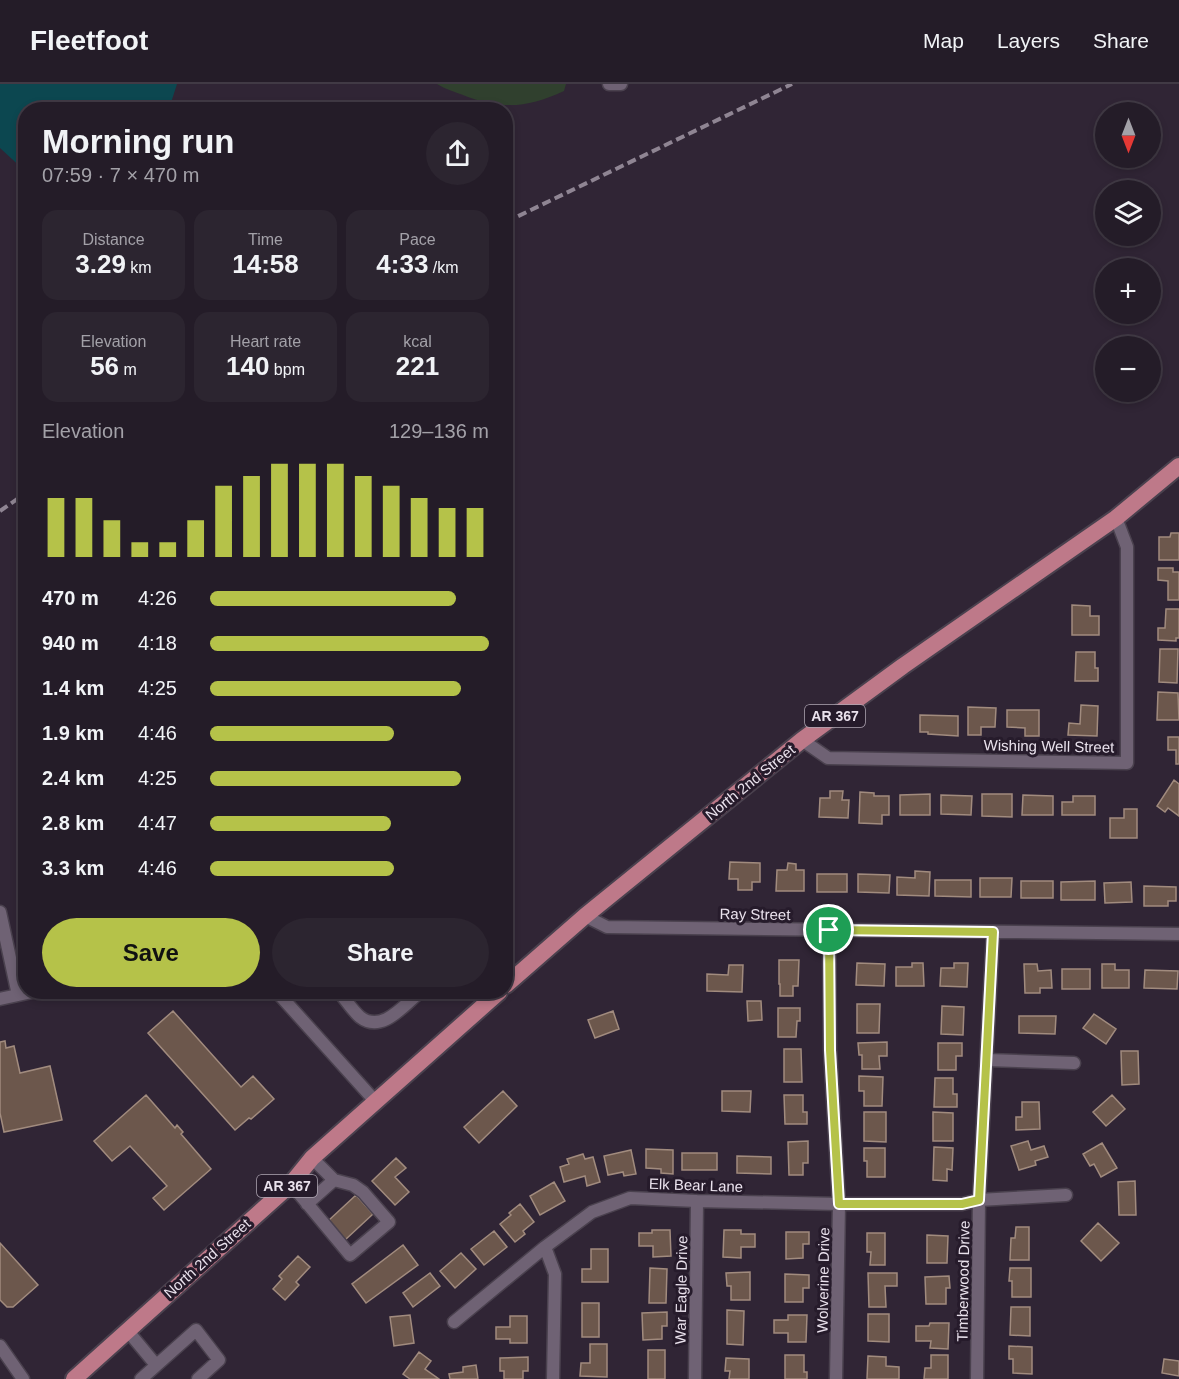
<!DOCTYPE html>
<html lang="en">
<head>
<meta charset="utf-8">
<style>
	body { margin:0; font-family:Arial,sans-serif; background:#2c2530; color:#f1f3f6; height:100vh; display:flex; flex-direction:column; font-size:22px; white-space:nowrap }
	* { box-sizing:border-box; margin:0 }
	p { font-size:20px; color:#a3a1a8 }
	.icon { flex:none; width:33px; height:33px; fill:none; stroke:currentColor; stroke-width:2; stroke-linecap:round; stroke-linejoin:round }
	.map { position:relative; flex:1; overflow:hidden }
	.sheet { position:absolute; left:18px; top:18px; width:495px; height:897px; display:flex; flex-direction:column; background:#241c28; border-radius:24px; box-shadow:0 3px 9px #0003,0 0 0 2px #413a45 }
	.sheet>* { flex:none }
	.needle { width:39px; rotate:180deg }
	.controls { position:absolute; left:1095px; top:18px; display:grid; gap:12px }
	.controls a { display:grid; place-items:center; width:66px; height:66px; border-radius:50%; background:#241c28; box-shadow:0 3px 9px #0003,0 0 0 2px #413a45; font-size:30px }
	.pin { position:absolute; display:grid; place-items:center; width:51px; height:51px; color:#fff; margin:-26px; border:3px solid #fff; border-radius:50%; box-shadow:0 2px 6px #0007 }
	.round { display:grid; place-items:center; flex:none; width:63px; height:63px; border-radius:32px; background:#2c2530 }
	.overview { display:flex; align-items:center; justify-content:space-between; height:102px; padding:0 24px }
	h1 { font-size:33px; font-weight:600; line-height:45px }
	.metrics { display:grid; grid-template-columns:repeat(3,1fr); gap:9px; height:102px; padding:6px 24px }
	.metrics div { display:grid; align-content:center; border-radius:15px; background:#2c2530; text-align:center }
	.metrics b { font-size:26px; font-weight:600 }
	.metrics small { font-size:16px; font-weight:400 }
	.metrics p { font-size:16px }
	.chart { height:168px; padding:12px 24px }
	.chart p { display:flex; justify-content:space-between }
	.chart svg { width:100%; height:108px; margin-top:6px; stroke:#b5c249; stroke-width:6 }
	.action { display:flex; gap:12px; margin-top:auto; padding:12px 24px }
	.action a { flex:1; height:69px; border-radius:36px; background:#b5c249; color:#111; font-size:24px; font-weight:600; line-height:69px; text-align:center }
	.action a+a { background:#2c2530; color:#f1f3f6 }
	ul { padding:0 24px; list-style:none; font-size:20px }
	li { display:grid; grid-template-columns:96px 72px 1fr; align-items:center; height:45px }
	li i { height:15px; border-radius:8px; background:#b5c249 }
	header { display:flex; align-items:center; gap:36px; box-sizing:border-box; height:84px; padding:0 30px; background:#241c28; border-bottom:2px solid #413a45 }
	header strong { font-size:28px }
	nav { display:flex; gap:33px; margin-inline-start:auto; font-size:21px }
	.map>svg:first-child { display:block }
</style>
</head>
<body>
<header>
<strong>Fleetfoot</strong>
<nav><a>Map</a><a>Layers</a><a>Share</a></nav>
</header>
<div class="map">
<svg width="1179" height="1295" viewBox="0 0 1179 1295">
	<rect width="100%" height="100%" fill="#302535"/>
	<path fill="#30402e" d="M437 0H566L564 7C528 24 501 26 463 11 455 8 445 5 437 0Z"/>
	<path fill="#0c4750" d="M0 0H177L169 25 26 26 25 87 0 64Z"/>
	<path fill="#6c574c" stroke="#a18b7e" stroke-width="1.5" d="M1171 449H1179V476H1159V453H1170Z
		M1158 484H1173V488H1179V516H1168V497L1158 496Z
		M1072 521 1090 522V532H1099V551H1072Z
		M1166 525H1179V554H1176V557L1158 556V544H1165Z
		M1160 565H1178L1177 599 1159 598Z
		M1076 568H1095V584H1098V597H1075Z
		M1158 608 1178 609 1179 636H1157Z
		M1081 621 1098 622 1097 652 1068 651 1069 639 1080 640Z
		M968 623 996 624 995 643H981V651H968Z
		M1007 626H1039V652H1025V644L1007 643Z
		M920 631 958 632V652L928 650V648H920Z
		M1168 653H1179V680H1176V666H1168Z
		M1174 696 1179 700V732L1168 724 1165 728 1157 722Z
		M830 707H843L842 716H849L848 734 819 733 820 714H830Z
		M860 708 874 709V712H889V731H882V740L859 739Z
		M930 710V731H900V711Z
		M982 710H1012V733L982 732Z
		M941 711 972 712 971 731 941 730Z
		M1023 711 1053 712V731H1022Z
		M1073 712H1095V731H1062V718H1073Z
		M1124 725H1137V754H1110V734H1124Z
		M730 778 760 779V798H752V806H738V795H729Z
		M788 779 796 780V786H804V807H776L777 786H787Z
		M915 787 930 788 929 812 897 811V793L915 794Z
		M817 790H847V808H817Z
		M858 790 890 791 889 809 858 808Z
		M980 794H1012L1011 813H980Z
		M935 796H971V813L935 812Z
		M1021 797H1053V814H1021Z
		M1095 797V816H1061V798Z
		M1131 798 1132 818 1105 819 1104 799Z
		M1144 802 1176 803V817H1168V822H1144Z
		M779 876H799L798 902H793V912H780V900H779Z
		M857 879 885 880 884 902 856 901Z
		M912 879H923L924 902H896V883H912Z
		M954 879H968L967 903 940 902 941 884H954Z
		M1024 880H1037L1038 887 1051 886 1052 904H1040V909H1025Z
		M1102 880H1115V886H1129V904H1102Z
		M729 881H743L742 908 707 907V890L728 891Z
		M1062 885H1090V905H1062Z
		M1145 886 1178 887 1177 905 1144 904Z
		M368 908H382L378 911H370Z
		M747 917H761L762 936 748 937Z
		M857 920H880L879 949H857Z
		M942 922 964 923 963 951 941 950Z
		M778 924H800V937H797L796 953H778Z
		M173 927 241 1003 253 992 274 1015 251 1035 249 1034 235 1046 148 949Z
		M613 927 619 945 595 954 588 936Z
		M1094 930 1116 945 1106 960 1083 944Z
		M1019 932H1056L1055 950 1019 949Z
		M5 957 6 964 14 962 20 989 50 982 62 1036 4 1048 0 1029V958Z
		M887 958V972H879L880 985H862V971H859L858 959Z
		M938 959H962V972H956V986H938Z
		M784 965H801L802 998H784Z
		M1121 967H1138L1139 1000 1122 1001Z
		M859 992 883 993 882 1022H864V1007H859Z
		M935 994H953V1010H957V1023H934Z
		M503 1007 517 1022 479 1059 464 1043Z
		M722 1007H751L750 1028 722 1027Z
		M146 1011 175 1044 177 1041 183 1048 181 1050 211 1085 164 1126 153 1114 167 1102 130 1062 112 1077 94 1057Z
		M784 1011H803V1028H807V1040H785Z
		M1112 1011 1125 1025 1106 1042 1093 1028Z
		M1022 1018H1039L1040 1045 1016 1046V1033H1022Z
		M864 1028H886V1058L864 1057Z
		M933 1028 953 1029V1057H933Z
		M808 1057V1079H803V1091H789L788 1058Z
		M1028 1057 1031 1066 1044 1062 1048 1073 1035 1077 1036 1081 1019 1086 1011 1062Z
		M1102 1059 1117 1084 1101 1093 1094 1080 1090 1082 1083 1070Z
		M934 1063 953 1064 952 1086 947 1085V1097L933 1096Z
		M864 1064H885V1093H867V1077H864Z
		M646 1065 673 1066V1090L661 1089V1085L646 1084Z
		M631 1066 636 1090 624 1092 623 1088 608 1091 604 1072Z
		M682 1069H717V1086H682Z
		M583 1070 585 1075 593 1073 600 1098 587 1102 585 1092 564 1098 560 1083 569 1080 567 1075Z
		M737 1072 771 1073V1090L737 1089Z
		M396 1074 406 1084 395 1093 409 1108 395 1121 372 1097Z
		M1135 1097 1136 1131H1119L1118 1098Z
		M554 1098 565 1117 540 1131 530 1112Z
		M356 1111 373 1130 345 1156 328 1137Z
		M520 1120 534 1138 523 1147 525 1150 515 1158 500 1140 511 1131 509 1129Z
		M1098 1139 1119 1159 1101 1177 1081 1157Z
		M1016 1143H1029V1176H1010L1011 1154H1015Z
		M652 1146H670L671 1172 653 1173V1162H639V1149H652Z
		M724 1146H741V1150H755V1163H741V1174L723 1173Z
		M494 1147 507 1163 484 1181 471 1165Z
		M786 1148H809V1160H803V1174L786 1175Z
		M867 1149H885V1181H870L871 1168H867Z
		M927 1151 948 1152 947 1179H927Z
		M0 1159 38 1201 13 1223H7L0 1216Z
		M403 1161 418 1181 366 1219 352 1200Z
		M591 1165H608V1198H582V1185H591Z
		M461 1169 476 1185 455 1204 440 1187Z
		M298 1172 310 1183 296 1198 299 1201 285 1216 273 1205 282 1195 279 1192Z
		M650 1184 667 1185 666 1219H649Z
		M1010 1184H1031V1213H1012V1197H1009Z
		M750 1188V1216H731V1202H727L726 1189Z
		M430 1189 440 1202 413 1223 403 1209Z
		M868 1189H897V1202H885L886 1223H869Z
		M785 1190 809 1191V1204H803V1218H785Z
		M949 1192 950 1204H946V1220H926L925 1193Z
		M582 1219H599V1253H582Z
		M1011 1223H1030V1252L1010 1251Z
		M727 1226 744 1227 743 1261 727 1260Z
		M667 1228V1242H662V1255L643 1256 642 1229Z
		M868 1230H889V1258L868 1257Z
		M410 1231 414 1259 394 1262 390 1233Z
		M788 1231H807L806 1258H788V1249H774V1236H788Z
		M510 1232H527V1259H510V1255H496V1243H510Z
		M930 1239H949L948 1265 930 1264 931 1257H916V1242H929Z
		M590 1260H607V1293L580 1292 581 1279H590Z
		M1009 1262 1032 1263V1290L1013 1289V1275H1009Z
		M648 1266H665V1295H648Z
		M419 1268 431 1277 425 1285 439 1295H410L403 1290Z
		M785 1271H804V1288H807V1295H785Z
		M931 1271H948V1295H924L925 1284H931Z
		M868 1272 886 1273V1282L899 1283V1295H867Z
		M528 1273V1287H523V1295H504V1287H500V1274Z
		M726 1274 749 1275V1295H729L730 1287H725Z
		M1164 1275 1179 1277V1292L1162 1289Z
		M476 1281 478 1295H450L449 1290 463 1288V1283Z"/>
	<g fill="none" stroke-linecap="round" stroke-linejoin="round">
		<g stroke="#4a414e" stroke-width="15">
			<path id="minor" d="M609 0H621
				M802 656 828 674 1127 679V463L1116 434
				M0 828 18 911
				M585 832 607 843 1179 850
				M829 846 830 966 839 1120 836 1295
				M277 908 375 1017
				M339 908C346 916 352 926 360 933 382 950 404 921 420 908
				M0 915 32 908
				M987 976 1074 979
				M291 1100 350 1171 389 1138 363 1108 353 1101 334 1096 312 1074
				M307 1120 334 1096
				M545 1163 555 1190 553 1295
				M454 1238 545 1163 592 1128 630 1114 697 1117 839 1120H962L979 1116 1066 1111
				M127 1246 156 1281
				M0 1262 23 1295
				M141 1295 196 1246 219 1276 198 1295
				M695 1295 697 1117
				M977 1295 979 1116 993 848"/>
		</g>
		<g stroke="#4a414e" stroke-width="20">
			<path id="major" d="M506 901 585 832 802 656 903 582 1116 434 1179 382
				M74 1295 291 1100 312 1074 499 908"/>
		</g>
		<use href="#minor" stroke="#6f6274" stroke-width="12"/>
		<use href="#major" stroke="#be7989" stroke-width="16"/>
		<path stroke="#8f8593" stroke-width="4" stroke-dasharray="9 4.5" stroke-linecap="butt" d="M506 138 792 0
			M0 427 26 409"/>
	</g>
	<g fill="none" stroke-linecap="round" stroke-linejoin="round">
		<g stroke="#fff" stroke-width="12">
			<path id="route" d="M829 846 993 848 979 1116 962 1120H839L830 966Z"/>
		</g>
		<use href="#route" stroke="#b5c249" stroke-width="8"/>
	</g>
	<g text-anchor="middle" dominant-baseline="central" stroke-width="6" stroke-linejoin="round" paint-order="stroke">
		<g fill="#261b2b" stroke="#afa6b3" stroke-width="1.5">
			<rect x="805" y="621" width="60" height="22" rx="4.5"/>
			<rect x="257" y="1091" width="60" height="22" rx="4.5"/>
		</g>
		<g font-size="14" font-weight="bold" fill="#eae2ed">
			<text x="835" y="632">AR 367</text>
			<text x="287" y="1102">AR 367</text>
		</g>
		<g font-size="15" fill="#eae2ed" stroke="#261b2b">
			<text transform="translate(1049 662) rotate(1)">Wishing Well Street</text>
			<text transform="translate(750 698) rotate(-39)">North 2nd Street</text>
			<text transform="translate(755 830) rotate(1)">Ray Street</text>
			<text transform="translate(696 1101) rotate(2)">Elk Bear Lane</text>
			<text transform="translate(207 1174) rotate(-42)">North 2nd Street</text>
			<text transform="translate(823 1196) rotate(-89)">Wolverine Drive</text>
			<text transform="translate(963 1197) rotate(-89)">Timberwood Drive</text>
			<text transform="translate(681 1206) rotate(-89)">War Eagle Drive</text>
		</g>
	</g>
</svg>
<div class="controls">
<a><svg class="needle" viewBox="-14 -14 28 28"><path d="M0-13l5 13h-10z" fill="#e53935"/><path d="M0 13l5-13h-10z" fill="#a3a1a8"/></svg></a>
<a><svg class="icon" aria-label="layers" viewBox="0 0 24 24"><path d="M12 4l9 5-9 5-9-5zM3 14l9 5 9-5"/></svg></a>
<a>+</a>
<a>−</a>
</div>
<div class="pin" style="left:829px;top:846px;background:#1e9e55"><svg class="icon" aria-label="arrive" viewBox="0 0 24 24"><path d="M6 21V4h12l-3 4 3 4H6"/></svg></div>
<section class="sheet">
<div class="overview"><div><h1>Morning run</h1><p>07:59 · 7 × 470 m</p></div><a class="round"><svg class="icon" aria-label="share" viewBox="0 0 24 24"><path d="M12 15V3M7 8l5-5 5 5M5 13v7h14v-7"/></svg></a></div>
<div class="metrics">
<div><p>Distance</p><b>3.29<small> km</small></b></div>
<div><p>Time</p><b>14:58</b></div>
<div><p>Pace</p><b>4:33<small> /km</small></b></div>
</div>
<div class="metrics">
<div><p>Elevation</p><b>56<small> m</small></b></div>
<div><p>Heart rate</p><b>140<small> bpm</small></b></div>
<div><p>kcal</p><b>221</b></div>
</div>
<div class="chart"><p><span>Elevation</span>129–136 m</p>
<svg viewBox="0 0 160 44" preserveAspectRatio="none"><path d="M5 44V20M15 44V20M25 44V29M35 44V38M45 44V38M55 44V29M65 44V15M75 44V11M85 44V6M95 44V6M105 44V6M115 44V11M125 44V15M135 44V20M145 44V24M155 44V24"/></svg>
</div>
<ul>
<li><b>470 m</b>4:26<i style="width:88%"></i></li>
<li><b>940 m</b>4:18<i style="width:100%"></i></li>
<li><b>1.4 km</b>4:25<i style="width:90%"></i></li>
<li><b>1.9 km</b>4:46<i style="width:66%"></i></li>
<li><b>2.4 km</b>4:25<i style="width:90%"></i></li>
<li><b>2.8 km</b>4:47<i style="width:65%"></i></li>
<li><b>3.3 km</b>4:46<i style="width:66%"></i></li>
</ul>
<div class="action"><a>Save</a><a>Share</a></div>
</section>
</div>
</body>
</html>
